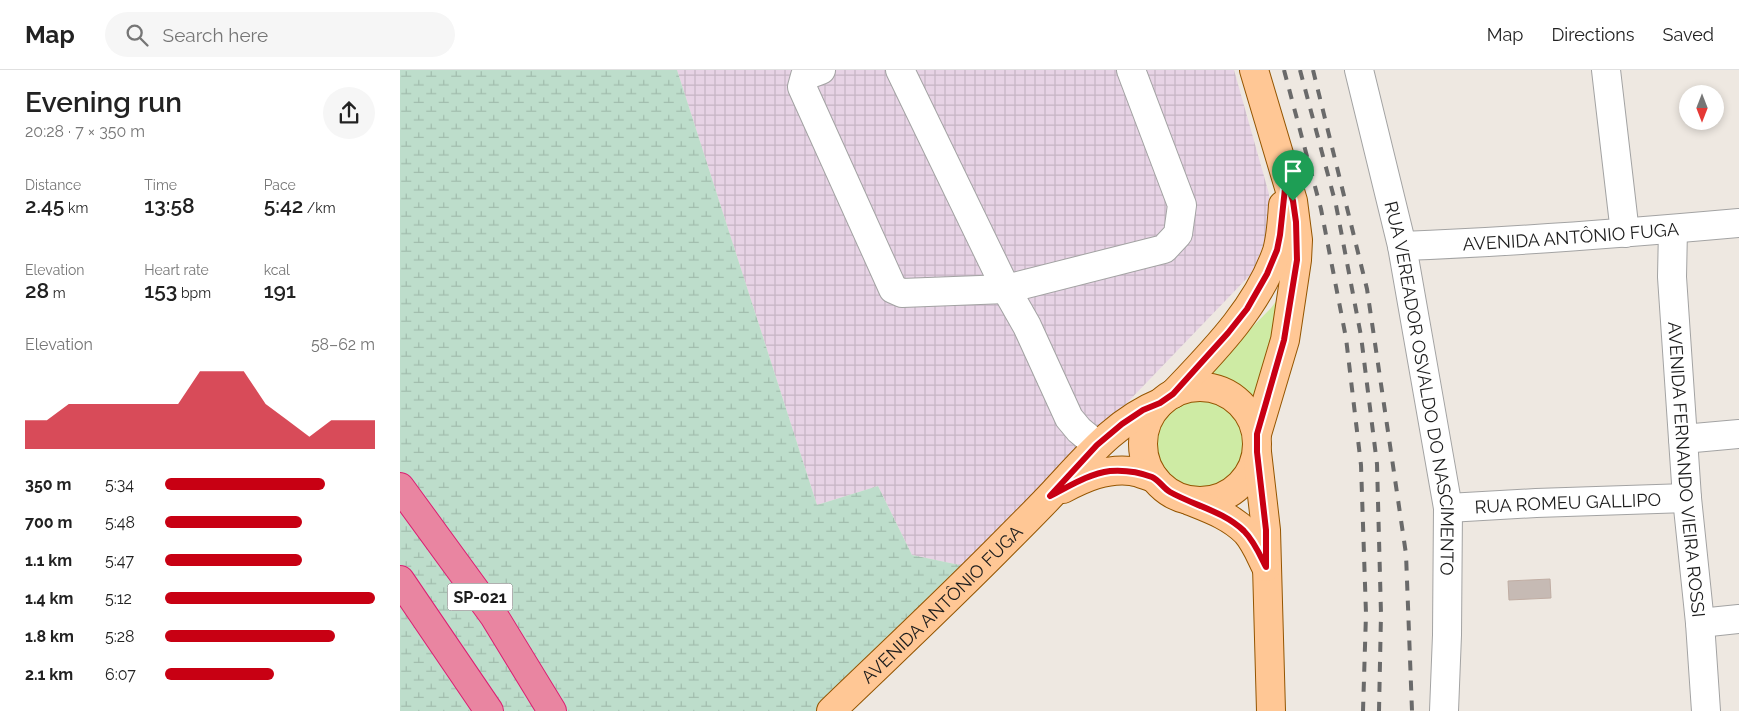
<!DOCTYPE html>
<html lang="en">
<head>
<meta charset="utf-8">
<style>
	body { margin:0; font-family:Raleway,sans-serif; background:#f6f6f6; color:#222; height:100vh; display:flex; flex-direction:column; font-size:19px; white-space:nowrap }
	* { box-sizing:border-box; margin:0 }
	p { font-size:16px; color:#767676 }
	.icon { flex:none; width:28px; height:28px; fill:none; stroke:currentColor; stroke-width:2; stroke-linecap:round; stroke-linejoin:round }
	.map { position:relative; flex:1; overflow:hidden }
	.panel { display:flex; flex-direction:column; background:#fff; width:400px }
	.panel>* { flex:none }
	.needle { width:32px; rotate:180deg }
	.tools { position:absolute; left:1279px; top:15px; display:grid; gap:10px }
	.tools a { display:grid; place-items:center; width:45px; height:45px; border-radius:50%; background:#fff; box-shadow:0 2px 8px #0003; font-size:25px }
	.pin { position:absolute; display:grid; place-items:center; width:42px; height:42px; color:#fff; margin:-51px -21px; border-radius:50% 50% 50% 0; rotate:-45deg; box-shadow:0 0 5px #0007 }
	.pin .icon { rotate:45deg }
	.round { display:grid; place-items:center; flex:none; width:52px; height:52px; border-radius:26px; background:#f6f6f6 }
	.summary { display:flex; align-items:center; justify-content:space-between; height:85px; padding:0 25px }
	h1 { font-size:28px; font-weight:600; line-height:38px }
	.stats { display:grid; grid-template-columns:repeat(3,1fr); gap:8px; height:85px; padding:5px 25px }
	.stats div { display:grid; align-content:center }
	.stats b { font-size:21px; font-weight:600 }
	.stats small { font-size:14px; font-weight:400 }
	.stats p { font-size:14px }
	.chart { height:140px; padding:10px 25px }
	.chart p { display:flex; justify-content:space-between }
	.chart svg { width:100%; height:90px; margin-top:5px; fill:#c80013; opacity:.7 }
	ul { padding:0 25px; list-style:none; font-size:16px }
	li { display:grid; grid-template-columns:80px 60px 1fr; align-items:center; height:38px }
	li i { height:12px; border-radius:6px; background:#c80013 }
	header { display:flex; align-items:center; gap:30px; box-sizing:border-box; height:70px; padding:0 25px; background:#fff; border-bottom:1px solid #e0e0e0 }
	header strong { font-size:24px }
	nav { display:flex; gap:28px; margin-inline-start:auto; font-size:18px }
	.search { width:350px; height:45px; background:#f6f6f6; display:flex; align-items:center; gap:12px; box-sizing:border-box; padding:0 18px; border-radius:28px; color:#767676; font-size:19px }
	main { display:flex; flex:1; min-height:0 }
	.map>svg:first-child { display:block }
</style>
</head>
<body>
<header>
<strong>Map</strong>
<div class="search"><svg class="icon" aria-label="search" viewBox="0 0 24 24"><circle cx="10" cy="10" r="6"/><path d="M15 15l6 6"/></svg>Search here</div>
<nav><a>Map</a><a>Directions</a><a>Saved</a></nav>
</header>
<main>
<section class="panel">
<div class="summary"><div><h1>Evening run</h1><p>20:28 · 7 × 350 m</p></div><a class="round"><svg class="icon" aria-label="share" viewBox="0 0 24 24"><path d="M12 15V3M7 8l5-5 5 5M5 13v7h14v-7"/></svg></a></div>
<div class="stats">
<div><p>Distance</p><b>2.45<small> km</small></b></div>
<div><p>Time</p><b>13:58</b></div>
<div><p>Pace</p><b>5:42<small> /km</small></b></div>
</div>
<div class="stats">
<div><p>Elevation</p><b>28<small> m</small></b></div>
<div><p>Heart rate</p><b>153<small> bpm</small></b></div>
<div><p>kcal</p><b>191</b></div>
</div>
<div class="chart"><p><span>Elevation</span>58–62 m</p>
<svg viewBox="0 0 160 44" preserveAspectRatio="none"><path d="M0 44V30L10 30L20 22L30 22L40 22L50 22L60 22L70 22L80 6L90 6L100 6L110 22L120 30L130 38L140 30L150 30L160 30V44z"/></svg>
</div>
<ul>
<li><b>350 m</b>5:34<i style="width:76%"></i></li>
<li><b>700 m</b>5:48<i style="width:65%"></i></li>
<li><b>1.1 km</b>5:47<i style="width:65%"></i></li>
<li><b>1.4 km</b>5:12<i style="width:100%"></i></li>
<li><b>1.8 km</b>5:28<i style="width:81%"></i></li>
<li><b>2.1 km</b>6:07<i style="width:52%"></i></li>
</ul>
</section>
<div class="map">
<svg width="1339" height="641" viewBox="0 0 1339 641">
	<defs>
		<pattern id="industrial-grid" width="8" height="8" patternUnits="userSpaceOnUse" patternTransform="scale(1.25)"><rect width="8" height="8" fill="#e7d3e5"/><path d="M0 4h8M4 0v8" fill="none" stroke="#c6b5c4"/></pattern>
		<pattern id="wetland-marsh" width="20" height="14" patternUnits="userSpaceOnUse" patternTransform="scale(1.25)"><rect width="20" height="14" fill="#bdddcb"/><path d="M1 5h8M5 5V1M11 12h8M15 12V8" fill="none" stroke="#a2bdae"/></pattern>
	</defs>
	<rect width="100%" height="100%" fill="#eee8e1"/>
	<path fill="url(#industrial-grid)" d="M277 0H834L869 124 870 159 852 203 569 497 512 485 478 416 417 435Z"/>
	<path fill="#ceeba4" d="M884 221 854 335C834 317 828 314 802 308L871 238Z
		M753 374a46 46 0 1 1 92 0a46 46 0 1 1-92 0Z"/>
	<path fill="url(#wetland-marsh)" d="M0 0H277L417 435 478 416 512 485 569 497 421 641H0Z"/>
	<path fill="#c6bab4" stroke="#c0ada3" d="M1150 509 1151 528 1109 530 1108 511Z"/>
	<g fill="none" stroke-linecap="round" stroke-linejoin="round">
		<g stroke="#a3a3a3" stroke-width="30">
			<g id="minor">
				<path d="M421 0 405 6 402 17 493 219 502 223 606 219 764 179 778 164 782 135 731 0"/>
				<path d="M500 0 606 219 627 256 669 348 679 360 697 375"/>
				<path id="s1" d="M959 0 1002 176 1048 438 1047 565 1044 641"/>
				<path d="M1206 0 1225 163"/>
				<path id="s2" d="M1273 159 1272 207 1287 428 1300 553 1306 641"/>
				<path id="s3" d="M1002 176C1115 172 1227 163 1339 153"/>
				<path d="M1283 369 1339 364"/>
				<path id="s4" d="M1048 438 1136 433 1287 428"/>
				<path d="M1300 553 1339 549"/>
			</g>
		</g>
		<g stroke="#945500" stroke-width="30">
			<g id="major">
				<path d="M854 0 893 131 898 170 897 190 885 270 857 364"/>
				<circle cx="800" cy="374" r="57"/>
				<path d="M773 324C813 282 858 237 877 181 881 167 882 150 883 135"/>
				<path d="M857 382 866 460 871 641"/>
				<path d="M663 419C684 408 706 398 731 401 739 402 747 406 754 408"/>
				<path d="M790 431C810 439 830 446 846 462 855 472 860 485 866 497"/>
				<path id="s5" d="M431 641C489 585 549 529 606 471 622 455 638 439 654 422 686 388 716 351 760 333"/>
			</g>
		</g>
		<g stroke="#dc1e72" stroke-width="30">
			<path id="highway" d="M0 417 94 546 152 641
				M0 510 89 641"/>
		</g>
		<use href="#minor" stroke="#fff" stroke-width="28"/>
		<use href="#major" stroke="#ffc795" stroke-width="28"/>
		<use href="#highway" stroke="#e985a1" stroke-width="28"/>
		<path stroke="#6a6a6a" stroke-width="4" stroke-dasharray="10 10" stroke-linecap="butt" d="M884 0 921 139 946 268 961 395 966 544 963 641
			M900 0 936 135 961 266 977 394 981 544 979 641
			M913 0 967 219 1006 484 1012 641"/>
	</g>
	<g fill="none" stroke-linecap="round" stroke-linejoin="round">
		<g stroke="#fff" stroke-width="10">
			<path id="route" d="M886 109 893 131 896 152 897 190 884 270 857 364V382L866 460V497C860 485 854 471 844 461 823 441 795 436 770 422 763 418 759 410 752 407 739 402 724 400 710 401 688 404 670 416 650 426L697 375 722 354 743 340 760 333 773 324 828 263 847 239 867 204 877 180 880 165Z"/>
		</g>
		<use href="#route" stroke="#c80013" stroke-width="6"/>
	</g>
	<g text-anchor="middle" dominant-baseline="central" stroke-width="5" stroke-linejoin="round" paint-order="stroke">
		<rect fill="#fff" stroke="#606060" stroke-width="1" x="47.5" y="513.5" width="65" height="27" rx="4"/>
		<g font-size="16" font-weight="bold" fill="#1c1c1c">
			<text x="80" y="527">SP-021</text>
		</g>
		<g font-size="18" fill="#1c1c1c" stroke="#fff">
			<text stroke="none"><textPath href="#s3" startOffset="169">AVENIDA ANTÔNIO FUGA</textPath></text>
			<text stroke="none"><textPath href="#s1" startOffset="325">RUA VEREADOR OSVALDO DO NASCIMENTO</textPath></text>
			<text stroke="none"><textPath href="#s2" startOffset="241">AVENIDA FERNANDO VIEIRA ROSSI</textPath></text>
			<text stroke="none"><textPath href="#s4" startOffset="120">RUA ROMEU GALLIPO</textPath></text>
			<text stroke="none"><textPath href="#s5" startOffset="154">AVENIDA ANTÔNIO FUGA</textPath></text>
		</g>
	</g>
</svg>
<div class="tools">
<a><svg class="needle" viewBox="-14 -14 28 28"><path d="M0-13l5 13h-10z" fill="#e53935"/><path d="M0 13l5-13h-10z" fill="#767676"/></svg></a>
</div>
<div class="pin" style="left:893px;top:131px;background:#1e9e55"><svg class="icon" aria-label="arrive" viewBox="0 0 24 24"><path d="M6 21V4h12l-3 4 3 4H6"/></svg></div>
</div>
</main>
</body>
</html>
